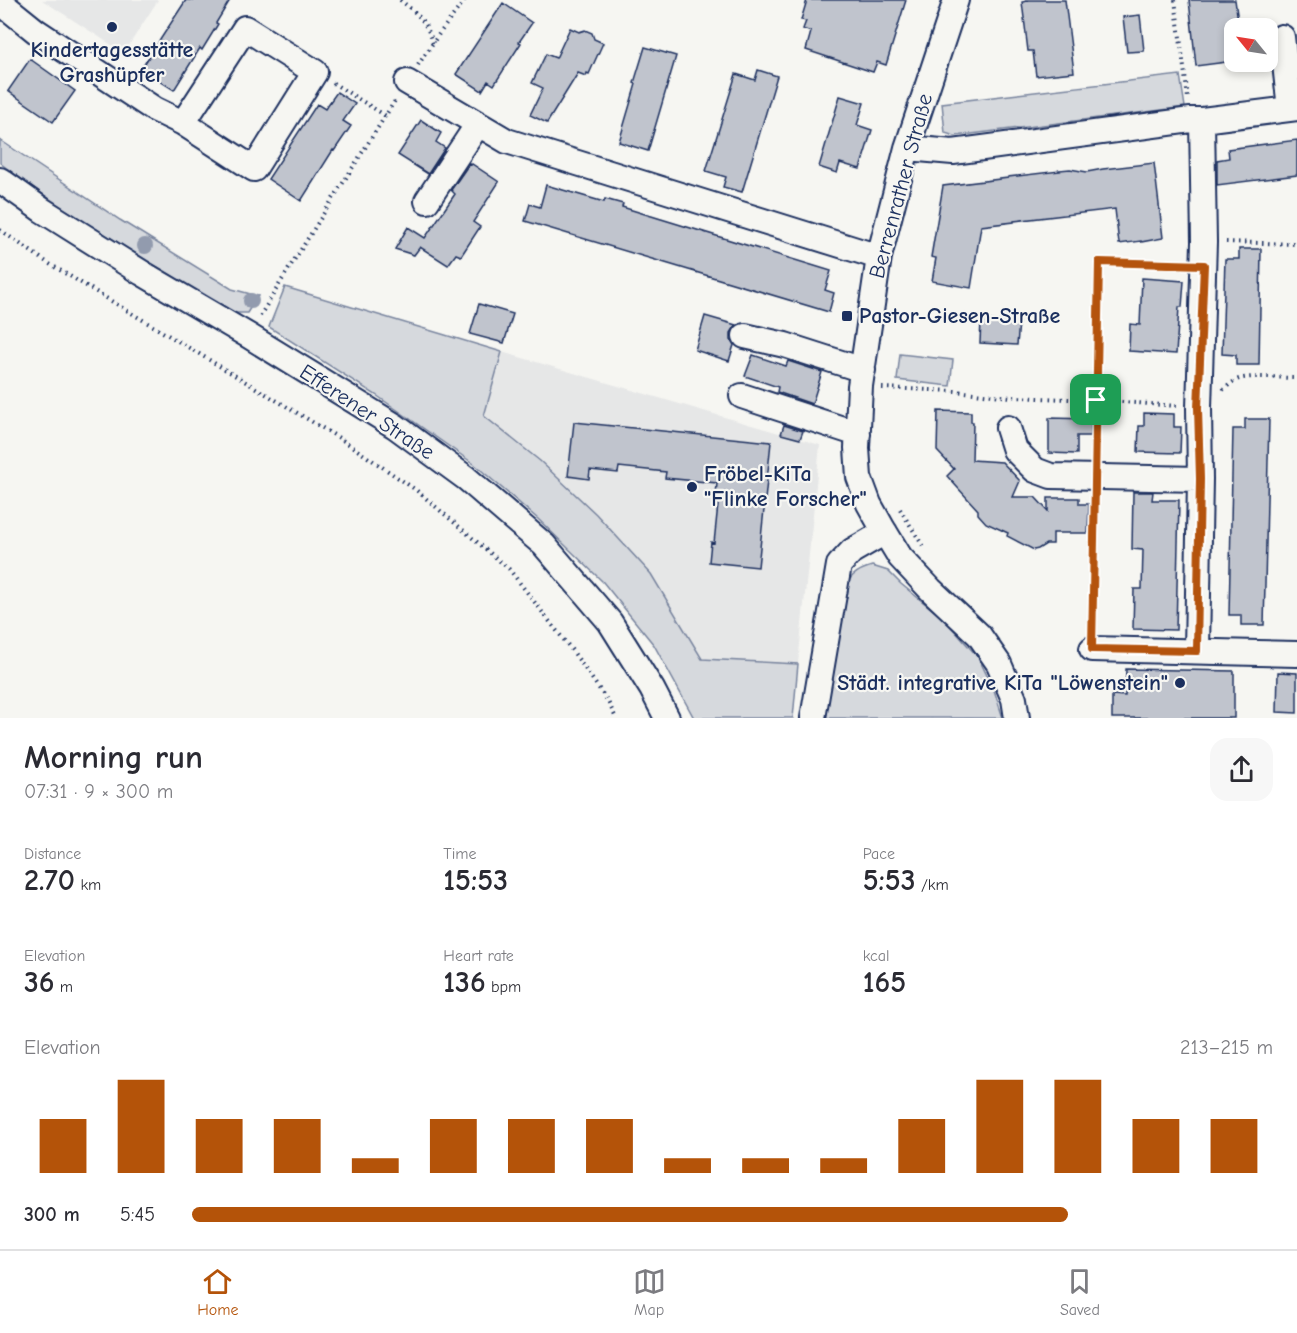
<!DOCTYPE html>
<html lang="en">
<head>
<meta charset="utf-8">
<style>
	body { margin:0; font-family:"Comic Neue",sans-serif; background:#f7f7f7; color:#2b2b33; height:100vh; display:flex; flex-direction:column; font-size:22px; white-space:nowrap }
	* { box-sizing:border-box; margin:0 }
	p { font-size:20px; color:#7c7c81 }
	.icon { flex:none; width:33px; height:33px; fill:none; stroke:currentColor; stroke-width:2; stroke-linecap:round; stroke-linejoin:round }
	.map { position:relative; height:718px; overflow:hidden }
	.panel { display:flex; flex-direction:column; background:#fff; flex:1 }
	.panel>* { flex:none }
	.needle { width:39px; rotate:300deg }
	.tools { position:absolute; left:1224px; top:18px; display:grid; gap:12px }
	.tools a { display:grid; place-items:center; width:54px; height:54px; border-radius:12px; background:#fff; box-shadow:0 3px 9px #0003; font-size:30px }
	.pin { position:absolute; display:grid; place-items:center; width:51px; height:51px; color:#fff; margin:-26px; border-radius:12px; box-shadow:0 3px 9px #0006 }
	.round { display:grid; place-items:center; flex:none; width:63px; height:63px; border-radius:18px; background:#f7f7f7 }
	.head { display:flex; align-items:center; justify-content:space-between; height:102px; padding:0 24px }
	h1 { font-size:33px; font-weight:800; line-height:45px }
	.stats { display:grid; grid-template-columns:repeat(3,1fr); gap:9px; height:102px; padding:6px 24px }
	.stats div { display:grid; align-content:center }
	.stats b { font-size:30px; font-weight:800 }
	.stats small { font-size:16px; font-weight:400 }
	.stats p { font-size:16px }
	.chart { height:168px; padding:12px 24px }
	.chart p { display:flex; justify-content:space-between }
	.chart svg { width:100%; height:108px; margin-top:6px; stroke:#b45309; stroke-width:6 }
	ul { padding:0 24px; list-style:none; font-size:20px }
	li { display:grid; grid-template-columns:96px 72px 1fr; align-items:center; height:45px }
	li i { height:15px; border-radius:8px; background:#b45309 }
	.dock { display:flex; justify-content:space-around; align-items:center; height:84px; border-top:2px solid #e1e1e2; background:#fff; font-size:16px; color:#7c7c81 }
	.dock a { display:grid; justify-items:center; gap:3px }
	.dock .active { color:#b45309 }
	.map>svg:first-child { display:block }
</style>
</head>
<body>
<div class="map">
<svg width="1297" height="718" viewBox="0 0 1297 718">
	<rect width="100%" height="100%" fill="#f6f6f2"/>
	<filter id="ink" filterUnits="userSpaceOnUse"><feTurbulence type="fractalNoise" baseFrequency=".0167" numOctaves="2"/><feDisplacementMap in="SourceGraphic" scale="12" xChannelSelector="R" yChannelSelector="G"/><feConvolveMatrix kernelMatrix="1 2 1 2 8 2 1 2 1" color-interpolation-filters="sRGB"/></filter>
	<g filter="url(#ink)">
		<path fill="#e6e7e7" d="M42 0H158L124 53Z
			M502 352 820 445 798 664 702 659 651 574 596 514 540 461 483 416Z"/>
		<path fill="#d6d9dd" stroke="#78849e" stroke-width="1.5" d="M1180 75 1185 107 955 136 945 133 942 103Z
			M0 140 120 220 232 289 258 296 247 313H233C187 285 141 257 95 228 63 208 30 187 0 163Z
			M285 287 502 352 484 416 540 461 596 514 651 574 702 659 798 664 793 718H694L654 645 603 582 538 519 474 464 376 395 269 327Z
			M900 354 953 360 950 386 897 380Z
			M872 566 888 571 901 584 944 619 978 657 994 690 1003 718H825L841 594C850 577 854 571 872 566Z"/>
		<path fill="#c0c4cd" stroke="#1b2f5e" stroke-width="1.5" d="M186 0H230L216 23 218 24 202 50 200 48 174 90 141 69Z
			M807 0H906L886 65 877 62 873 72 806 50 811 32 803 29 806 21 801 20Z
			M1026 0H1065L1074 72 1036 76 1033 51H1028L1025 26 1022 2 1027 1Z
			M1189 0H1235L1239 28H1234V61L1196 66Z
			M503 3 532 23 519 42 521 43 494 85 488 81 482 91 456 74Z
			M1140 15 1144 51 1127 52 1123 17Z
			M570 28 579 32 585 30 592 33 594 39 603 43 589 74 587 73 586 76 578 73 547 123 530 115 543 88 532 83 546 54 556 58Z
			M645 47 676 56 648 151 619 142 636 84 634 83Z
			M30 59 75 91 53 122 8 91Z
			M758 70 777 76 742 192 723 187 726 177 706 171 736 74 755 80Z
			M337 92 355 104 343 121 351 126 334 151 333 150 301 201 268 179 317 104 325 109Z
			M840 96 864 103 857 125 872 130 860 169 840 163 837 173 819 167Z
			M421 120 441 133 436 142 445 148 428 174 398 155Z
			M1297 140V175L1217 185V160L1229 158 1228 149Z
			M1154 163 1163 238 1141 242V241L1119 244 1115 209 1014 221V222L981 226 971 288 932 281 936 258 931 257 943 186 1008 178V177L1060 171 1059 170 1070 169 1087 172 1103 169Z
			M469 164 471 165 472 164 499 182 473 222 480 227 461 256 456 254 448 265 420 247 414 255 395 249 408 227 425 238 455 194 451 190Z
			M546 185 604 202 605 199 623 204 622 207 831 271 825 290 834 293 829 312 525 221 530 204 540 207Z
			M1239 249H1261L1259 365H1236V355L1222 354 1225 259H1239Z
			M1142 278 1184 281 1182 307H1179L1176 354 1129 351 1130 324 1140 325Z
			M479 304 513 314 504 343 470 334Z
			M705 316 736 325 731 333V340L734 345 729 361 695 350Z
			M981 320 1019 322 1017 345 980 343Z
			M753 355 786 366 788 361 822 372 812 404 777 392 778 387 745 376Z
			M938 411 971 412V422H973L972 460 1002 462 1020 481 1013 497H1035L1048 511V498H1079V504H1089L1088 533H1053V544H1046L1038 549 1034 550 1007 536 1008 533 986 523 978 514V510L947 476 954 469 937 451Z
			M1144 413 1174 414V427H1181L1180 453 1138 452 1139 426H1144Z
			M1049 418 1091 419V436H1077V454L1049 453Z
			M1245 419H1269L1264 625H1241V615H1229L1233 429H1245Z
			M574 422 771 442 758 567 709 562 711 542 714 543 719 495H716L717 483 665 478 666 472 619 467 618 473 590 470 589 479 568 476Z
			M784 425 803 431 800 439 781 434Z
			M1133 492H1153L1152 500H1179L1176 630 1133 629 1134 589H1142L1143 550 1132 549Z
			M1126 669 1234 671V718H1112V695L1125 696Z
			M1278 672 1297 673V713L1277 712Z"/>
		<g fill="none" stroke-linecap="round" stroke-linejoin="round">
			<g stroke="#1b2f5e" stroke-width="28">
				<path id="minor" d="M956 0 907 148 879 257 860 386 857 448 859 477 869 504 883 529 900 557 931 590 979 635 999 664 1014 699 1017 718
					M0 2 36 31 154 109 183 123 254 169 315 72 245 28 183 123
					M1282 37 1290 109
					M407 82 507 141 879 257
					M907 148 953 152 1191 120H1202L1297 108
					M0 180 42 210 142 273 249 336 395 426 466 478 544 545 610 622 652 689 667 718
					M427 201 478 124
					M745 336 785 345 863 370
					M742 396 858 434
					M1008 428 1015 450 1035 470 1051 476 1200 479
					M1092 649 1297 654
					M1197 651 1200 479 1199 408 1204 242 1202 120
					M813 718 839 565 852 551 885 532"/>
			</g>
			<path stroke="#1b2f5e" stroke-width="4" stroke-dasharray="1.5 4.5" stroke-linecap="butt" d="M400 0C418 14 426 21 433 43
				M1175 0 1188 98
				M418 65 439 34 465 0
				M333 83 386 116
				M0 230 48 263 344 441 416 490 509 569 574 653 607 700 616 718
				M1226 242 1297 244
				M260 316 293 262 396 99
				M882 388 955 391 1011 397 1096 400 1177 406
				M1223 390C1228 386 1233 381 1239 379 1254 375 1281 378 1297 378
				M1095 457 1099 262 1182 264
				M900 509 923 546
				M1092 628 1094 497"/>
			<use href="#minor" stroke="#f6f6f2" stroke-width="24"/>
		</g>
		<g fill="#929bae">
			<circle cx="145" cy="246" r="8"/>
			<circle cx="251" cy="301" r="8"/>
		</g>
	</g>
	<g fill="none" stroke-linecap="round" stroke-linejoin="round" filter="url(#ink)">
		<g stroke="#fff" stroke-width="12">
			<path id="route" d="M1099 262 1204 265 1198 408 1200 479 1197 651 1092 649Z"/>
		</g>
		<use href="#route" stroke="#b45309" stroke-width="8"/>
	</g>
	<g fill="#1b2f5e" stroke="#f6f6f2" stroke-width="2">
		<circle cx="112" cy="27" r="6"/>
		<rect x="841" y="310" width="12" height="12" rx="3"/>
		<circle cx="692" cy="487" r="6"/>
		<circle cx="1180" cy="683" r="6"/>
	</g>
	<g text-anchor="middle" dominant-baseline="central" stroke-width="4.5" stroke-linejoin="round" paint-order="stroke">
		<g font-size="22" font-weight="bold" fill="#1b2f5e" stroke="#f6f6f2" text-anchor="start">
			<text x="112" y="50" text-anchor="middle">Kindertagesstätte<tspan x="112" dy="25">Grashüpfer</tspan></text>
			<text x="859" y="316">Pastor-Giesen-Straße</text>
			<text x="704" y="474">Fröbel-KiTa<tspan x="704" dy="25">"Flinke Forscher"</tspan></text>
			<text x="1168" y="683" text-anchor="end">Städt. integrative KiTa "Löwenstein"</text>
		</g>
		<g font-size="22" fill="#1b2f5e" stroke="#f6f6f2">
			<text transform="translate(901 186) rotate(-75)">Berrenrather Straße</text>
			<text transform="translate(367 412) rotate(33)">Efferener Straße</text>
		</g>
	</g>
</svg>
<div class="tools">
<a><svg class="needle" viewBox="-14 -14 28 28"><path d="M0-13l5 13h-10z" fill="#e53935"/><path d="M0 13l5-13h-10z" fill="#7c7c81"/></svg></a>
</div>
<div class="pin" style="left:1096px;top:400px;background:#1e9e55"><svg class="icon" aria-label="arrive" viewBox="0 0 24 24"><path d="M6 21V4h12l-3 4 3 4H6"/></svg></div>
</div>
<section class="panel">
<div class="head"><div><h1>Morning run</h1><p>07:31 · 9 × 300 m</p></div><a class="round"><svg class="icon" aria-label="share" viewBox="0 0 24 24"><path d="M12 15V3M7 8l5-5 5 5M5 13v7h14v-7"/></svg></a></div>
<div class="stats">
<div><p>Distance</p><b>2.70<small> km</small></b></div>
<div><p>Time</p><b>15:53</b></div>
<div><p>Pace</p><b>5:53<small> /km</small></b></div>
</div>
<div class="stats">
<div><p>Elevation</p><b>36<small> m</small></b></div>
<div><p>Heart rate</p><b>136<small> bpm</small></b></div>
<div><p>kcal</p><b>165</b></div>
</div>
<div class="chart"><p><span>Elevation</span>213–215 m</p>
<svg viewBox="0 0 160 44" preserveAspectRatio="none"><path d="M5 44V22M15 44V6M25 44V22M35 44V22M45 44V38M55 44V22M65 44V22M75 44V22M85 44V38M95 44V38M105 44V38M115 44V22M125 44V6M135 44V6M145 44V22M155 44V22"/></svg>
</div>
<ul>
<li><b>300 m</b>5:45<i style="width:81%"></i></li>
</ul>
</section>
<nav class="dock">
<a class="active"><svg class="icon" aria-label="home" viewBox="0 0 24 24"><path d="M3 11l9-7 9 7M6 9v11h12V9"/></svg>Home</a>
<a><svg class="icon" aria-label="map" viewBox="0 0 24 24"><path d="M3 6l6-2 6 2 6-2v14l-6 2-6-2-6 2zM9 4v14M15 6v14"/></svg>Map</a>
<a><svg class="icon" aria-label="saved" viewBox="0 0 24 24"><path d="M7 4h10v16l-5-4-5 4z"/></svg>Saved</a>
</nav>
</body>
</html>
